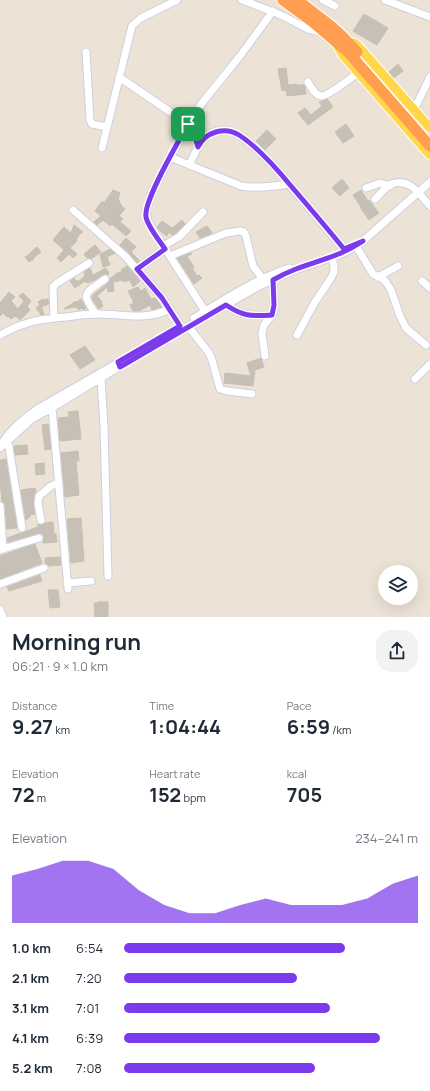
<!DOCTYPE html>
<html lang="en">
<head>
<meta charset="utf-8">
<style>
	body { margin:0; font-family:Manrope,sans-serif; background:#f2f2f3; color:#1f2937; height:100vh; display:flex; flex-direction:column; font-size:15px; white-space:nowrap }
	* { box-sizing:border-box; margin:0 }
	p { font-size:13px; color:#747a83 }
	.icon { flex:none; width:22px; height:22px; fill:none; stroke:currentColor; stroke-width:2; stroke-linecap:round; stroke-linejoin:round }
	.map { position:relative; height:617px; overflow:hidden }
	.panel { display:flex; flex-direction:column; background:#fff; flex:1 }
	.panel>* { flex:none }
	.fabs { position:absolute; left:378px; top:565px; display:grid; gap:8px }
	.fabs a { display:grid; place-items:center; width:40px; height:40px; border-radius:50%; background:#fff; box-shadow:0 4px 16px #0002; font-size:20px }
	.pin { position:absolute; display:grid; place-items:center; width:34px; height:34px; color:#fff; margin:-17px; border-radius:8px; box-shadow:0 2px 6px #0006 }
	.round { display:grid; place-items:center; flex:none; width:42px; height:42px; border-radius:16px; background:#f2f2f3 }
	.head { display:flex; align-items:center; justify-content:space-between; height:68px; padding:0 12px }
	h1 { font-size:22px; font-weight:700; line-height:30px }
	.figures { display:grid; grid-template-columns:repeat(3,1fr); gap:6px; height:68px; padding:4px 12px }
	.figures div { display:grid; align-content:center }
	.figures b { font-size:20px; font-weight:700 }
	.figures small { font-size:11px; font-weight:400 }
	.figures p { font-size:11px }
	.chart { height:112px; padding:8px 12px }
	.chart p { display:flex; justify-content:space-between }
	.chart svg { width:100%; height:72px; margin-top:4px; fill:#7c3aed; opacity:.7 }
	ul { padding:0 12px; list-style:none; font-size:13px }
	li { display:grid; grid-template-columns:64px 48px 1fr; align-items:center; height:30px }
	li i { height:10px; border-radius:5px; background:#7c3aed }
	.map>svg:first-child { display:block }
</style>
</head>
<body>
<div class="map">
<svg width="430" height="617" viewBox="0 0 430 617">
	<rect width="100%" height="100%" fill="#ece3d6"/>
	<path fill="#c6c0b6" stroke="#c7bfb0" d="M364 14 388 28 377 45 353 31Z
		M398 64 403 71 394 78 389 72Z
		M286 68 288 85 296 84 297 85H304L305 87 306 94 287 96 286 90 282 91 278 69Z
		M327 99 333 107 308 125 298 113 305 108 311 115 322 106 319 102Z
		M346 124 354 136 343 143 335 132Z
		M267 130 276 139 265 150 256 141Z
		M342 179 349 188 340 196 332 188Z
		M113 190 120 193 118 199 120 201 119 203 122 205 121 206 125 209 119 216 123 219 120 222 131 231 126 236 112 224 110 226 103 220 97 225 94 222 101 216 95 211 102 201 104 203Z
		M361 190 368 201 369 200 379 213 369 220 360 207H361L353 195Z
		M182 220 185 224 176 233 172 235 169 232 167 236 160 231 157 227 162 221 172 228Z
		M74 225 83 232 79 235 76 240 77 241 70 248 77 254 73 258 69 254 61 262 57 258 64 250 53 240 57 235 64 227 71 233Z
		M207 226 212 233 200 238 196 232Z
		M126 238 136 247 131 252 140 261 137 263 129 253 120 245Z
		M95 245 101 252 91 259 87 258 84 254Z
		M37 247 41 252 33 258 34 259 29 262 25 257 31 253V252Z
		M110 249 115 253 107 257 110 265 103 267 100 254Z
		M191 253 192 254 187 256 194 267 192 268 197 276 199 275 202 278 194 284 177 258Z
		M127 266 140 281 133 287 130 280 123 282V280L113 282 114 291 108 292 107 287 97 296 102 302 101 303 103 306 99 309 92 299V296L108 283 110 279 117 273 122 272 121 270Z
		M90 268 93 275 106 268 109 274 102 275 97 279 87 283 85 281 75 288 70 281 74 278 76 281 77 280 78 282 85 276 84 272Z
		M138 287 141 291 145 288 151 299 155 298 162 307 152 310 150 305 139 311H133L130 305 134 303 128 291Z
		M9 292 15 297 11 301 18 309 24 301 19 296 23 293 31 301 27 306 30 310 20 320 17 317H16L15 316 11 319 8 316 7 317 3 313 0 316V303Z
		M43 299 44 300 48 299 49 304 44 306 42 307 41 306 44 314 41 315 36 308 40 305 38 302Z
		M81 299 86 308 84 310 82 308 79 310 76 307 64 309 76 301 77 302Z
		M85 346 95 360 80 369 70 355Z
		M261 358 264 367 255 370 253 386 224 383 225 373 251 376 247 363Z
		M78 411 81 439 60 441 58 418 69 417 68 412Z
		M48 424 51 449 45 450 42 425Z
		M27 445 28 454 15 455 14 446Z
		M78 451 79 461H76L79 495 65 497 61 453Z
		M6 459 17 528 7 529 5 506 2 501 0 481V460Z
		M44 463 45 474 36 475 35 464Z
		M35 488 36 492 34 495 33 504 35 514 30 515V517L27 518V520H26L21 490Z
		M81 518 84 561 71 563 67 519Z
		M53 522 54 534H56L57 542 43 543 44 536 42 534 40 533 8 542 7 538 38 527V524L42 525 45 523Z
		M35 544 42 563 0 579V556Z
		M60 557 61 565 49 566 45 563V558Z
		M40 575 42 581 9 591 7 587Z
		M48 590H58L60 607 50 608Z
		M98 602H108V617H95L94 603H98Z"/>
	<g fill="none" stroke-linecap="round" stroke-linejoin="round">
		<g stroke="#cbcfe2" stroke-width="9">
			<path id="minor" d="M242 0C256 5 269 10 283 16 300 24 305 31 325 32
				M323 0 335 6
				M385 0 430 17
				M86 52 90 120 92 124 107 127
				M119 77 188 124C193 131 196 138 198 147
				M308 82C311 87 315 95 321 96 327 97 352 77 358 73
				M414 110 430 77
				M102 148 132 26 141 18 177 0
				M170 157 241 186C256 189 274 186 290 184
				M189 165 201 141 206 136 214 132 222 130 230 131 239 135 251 144 273 165 344 249
				M366 188 380 183 390 186
				M375 199C380 195 385 187 391 184 410 177 419 194 430 206
				M73 210 125 256 162 298 180 325
				M163 246 179 237 203 212
				M356 246 373 274 383 279 386 282 391 290 400 316 406 328 426 345
				M170 256 226 233 240 231 244 232 246 236 253 266 262 278
				M137 269 165 249
				M378 277 398 266
				M422 281 430 288
				M226 305C244 317 251 316 272 315
				M205 311 148 222 146 211 152 192 188 124 202 103 240 56 273 11
				M96 314C79 292 86 293 105 279
				M54 318 53 287 57 283 89 263
				M194 318C225 299 254 280 289 268
				M188 326 209 353 212 360 220 389 227 391 252 394
				M0 335C8 331 16 326 25 324 38 319 53 318 67 317 77 315 88 314 98 314 123 314 146 321 170 309
				M297 335 315 302 331 278 334 272V267L332 257
				M265 356 262 333 264 325 272 315 274 310 273 280
				M101 379 104 426 108 576
				M415 379 430 364
				M52 408 68 589
				M8 441 22 528
				M2 443C12 428 24 418 39 408L121 361
				M0 448 32 419 52 408 127 362 259 286 295 270 327 259 346 252 363 241 430 182
				M0 506 3 549
				M41 520 38 504 39 496 51 486 59 483
				M0 550 39 538
				M67 583 91 581
				M0 584 44 568
				M0 610 3 617"/>
		</g>
		<g stroke="#fff" stroke-width="11">
			<path id="major" d="M336 43 343 55 430 155
				M354 43 358 46 430 128"/>
		</g>
		<g stroke="#fff" stroke-width="13">
			<path id="highway" d="M283 0 313 22 348 52 430 146
				M297 0 331 26 341 35 357 52"/>
		</g>
		<use href="#minor" stroke="#fff" stroke-width="7"/>
		<use href="#major" stroke="#ffd748" stroke-width="9"/>
		<use href="#highway" stroke="#ff9e4e" stroke-width="11"/>
	</g>
	<g fill="none" stroke-linecap="round" stroke-linejoin="round">
		<g stroke="#fff" stroke-width="8">
			<path id="route" d="M188 124 193 131 198 147C205 132 225 126 239 135 258 147 277 169 291 186 309 207 327 228 344 249L363 241C341 256 320 260 296 269 288 272 280 276 273 280L274 305 272 315C251 316 244 317 226 305L120 367 118 362 180 326 162 298 137 269 165 249C159 240 148 227 146 217 143 201 179 141 188 124Z"/>
		</g>
		<use href="#route" stroke="#7c3aed" stroke-width="5"/>
	</g>
</svg>
<div class="fabs">
<a><svg class="icon" aria-label="layers" viewBox="0 0 24 24"><path d="M12 4l9 5-9 5-9-5zM3 14l9 5 9-5"/></svg></a>
</div>
<div class="pin" style="left:188px;top:124px;background:#1e9e55"><svg class="icon" aria-label="arrive" viewBox="0 0 24 24"><path d="M6 21V4h12l-3 4 3 4H6"/></svg></div>
</div>
<section class="panel">
<div class="head"><div><h1>Morning run</h1><p>06:21 · 9 × 1.0 km</p></div><a class="round"><svg class="icon" aria-label="share" viewBox="0 0 24 24"><path d="M12 15V3M7 8l5-5 5 5M5 13v7h14v-7"/></svg></a></div>
<div class="figures">
<div><p>Distance</p><b>9.27<small> km</small></b></div>
<div><p>Time</p><b>1:04:44</b></div>
<div><p>Pace</p><b>6:59<small> /km</small></b></div>
</div>
<div class="figures">
<div><p>Elevation</p><b>72<small> m</small></b></div>
<div><p>Heart rate</p><b>152<small> bpm</small></b></div>
<div><p>kcal</p><b>705</b></div>
</div>
<div class="chart"><p><span>Elevation</span>234–241 m</p>
<svg viewBox="0 0 160 44" preserveAspectRatio="none"><path d="M0 44V15L10 11L20 6L30 6L40 11L50 24L60 33L70 38L80 38L90 33L100 29L110 33L120 33L130 33L140 29L150 20L160 15V44z"/></svg>
</div>
<ul>
<li><b>1.0 km</b>6:54<i style="width:75%"></i></li>
<li><b>2.1 km</b>7:20<i style="width:59%"></i></li>
<li><b>3.1 km</b>7:01<i style="width:70%"></i></li>
<li><b>4.1 km</b>6:39<i style="width:87%"></i></li>
<li><b>5.2 km</b>7:08<i style="width:65%"></i></li>
</ul>
</section>
</body>
</html>
